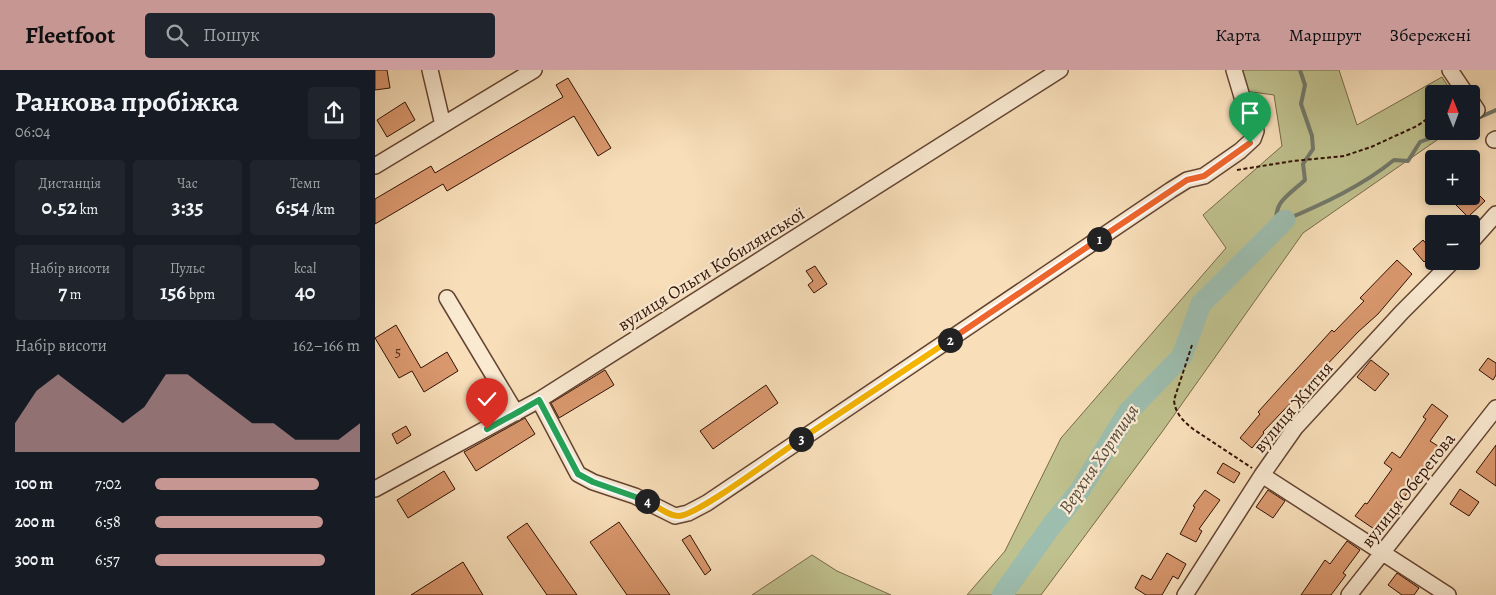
<!DOCTYPE html>
<html lang="uk">
<head>
<meta charset="utf-8">
<style>
	body { margin:0; font-family:Alegreya,serif; background:#20242c; color:#f1f3f6; height:100vh; display:flex; flex-direction:column; font-size:19px; white-space:nowrap }
	* { box-sizing:border-box; margin:0 }
	p { font-size:16px; color:#9ea1a6 }
	.icon { flex:none; width:28px; height:28px; fill:none; stroke:currentColor; stroke-width:2; stroke-linecap:round; stroke-linejoin:round }
	.map { position:relative; flex:1; overflow:hidden }
	.details { display:flex; flex-direction:column; background:#171b24; width:375px }
	.details>* { flex:none }
	.needle { width:32px; rotate:359deg }
	.fabs { position:absolute; left:1050px; top:15px; display:grid; gap:10px }
	.fabs a { display:grid; place-items:center; width:55px; height:55px; border-radius:5px; background:#171b24; box-shadow:0 2px 8px #0003; font-size:25px }
	.pin { position:absolute; display:grid; place-items:center; width:42px; height:42px; color:#fff; margin:-51px -21px; border-radius:50% 50% 50% 0; rotate:-45deg; box-shadow:0 0 5px #0007 }
	.pin .icon { rotate:45deg }
	.km { position:absolute; width:25px; height:25px; margin:-12px; border-radius:50%; background:#222; color:#fff; font-size:14px; line-height:25px; text-align:center }
	.round { display:grid; place-items:center; flex:none; width:52px; height:52px; border-radius:5px; background:#20242c }
	.summary { display:flex; align-items:center; justify-content:space-between; height:85px; padding:0 15px }
	h1 { font-size:28px; font-weight:700; line-height:38px }
	.figures { display:grid; grid-template-columns:repeat(3,1fr); gap:8px; height:85px; padding:5px 15px }
	.figures div { display:grid; align-content:center; border-radius:5px; background:#20242c; text-align:center }
	.figures b { font-size:21px; font-weight:700 }
	.figures small { font-size:14px; font-weight:400 }
	.figures p { font-size:14px }
	.chart { height:140px; padding:10px 15px }
	.chart p { display:flex; justify-content:space-between }
	.chart svg { width:100%; height:90px; margin-top:5px; fill:#c59692; opacity:.7 }
	ul { padding:0 15px; list-style:none; font-size:16px }
	li { display:grid; grid-template-columns:80px 60px 1fr; align-items:center; height:38px }
	li i { height:12px; border-radius:6px; background:#c59692 }
	header { display:flex; align-items:center; gap:30px; box-sizing:border-box; height:70px; padding:0 25px; background:#c59692; color:#111 }
	header strong { font-size:24px }
	nav { display:flex; gap:28px; margin-inline-start:auto; font-size:18px }
	.search { width:350px; height:45px; background:#20242c; display:flex; align-items:center; gap:12px; box-sizing:border-box; padding:0 18px; border-radius:5px; color:#9ea1a6; font-size:19px }
	main { display:flex; flex:1; min-height:0 }
	.map>svg:first-child { display:block }
</style>
</head>
<body>
<header>
<strong>Fleetfoot</strong>
<div class="search"><svg class="icon" aria-label="search" viewBox="0 0 24 24"><circle cx="10" cy="10" r="6"/><path d="M15 15l6 6"/></svg>Пошук</div>
<nav><a>Карта</a><a>Маршрут</a><a>Збережені</a></nav>
</header>
<main>
<section class="details">
<div class="summary"><div><h1>Ранкова пробіжка</h1><p>06:04</p></div><a class="round"><svg class="icon" aria-label="share" viewBox="0 0 24 24"><path d="M12 15V3M7 8l5-5 5 5M5 13v7h14v-7"/></svg></a></div>
<div class="figures">
<div><p>Дистанція</p><b>0.52<small> km</small></b></div>
<div><p>Час</p><b>3:35</b></div>
<div><p>Темп</p><b>6:54<small> /km</small></b></div>
</div>
<div class="figures">
<div><p>Набір висоти</p><b>7<small> m</small></b></div>
<div><p>Пульс</p><b>156<small> bpm</small></b></div>
<div><p>kcal</p><b>40</b></div>
</div>
<div class="chart"><p><span>Набір висоти</span>162–166 m</p>
<svg viewBox="0 0 160 44" preserveAspectRatio="none"><path d="M0 44V30L10 14L20 6L30 14L40 22L50 30L60 22L70 6L80 6L90 14L100 22L110 30L120 30L130 38L140 38L150 38L160 30V44z"/></svg>
</div>
<ul>
<li><b>100 m</b>7:02<i style="width:80%"></i></li>
<li><b>200 m</b>6:58<i style="width:82%"></i></li>
<li><b>300 m</b>6:57<i style="width:83%"></i></li>
</ul>
</section>
<div class="map">
<svg width="1121" height="525" viewBox="0 0 1121 525">
	<rect width="100%" height="100%" fill="#f8dfba"/>
	<filter id="stains"><feTurbulence type="fractalNoise" baseFrequency=".004" numOctaves="4"/><feColorMatrix values="0 0 0 0 .2 0 0 0 0 .09 0 0 0 0 .02 0 0 0 .5 -.17"/></filter>
	<radialGradient id="worn" r=".72"><stop offset=".6" stop-color="#630" stop-opacity="0"/><stop offset="1" stop-color="#630" stop-opacity=".3"/></radialGradient>
	<path fill="#bfc18e" stroke="#786949" d="M862 0H964L982 55 1067 7 1078 24H1059V61H1075L928 163 787 362 666 525H592L630 481 686 368 851 178 828 145 907 76 899 25 870 21Z
		M437 485 462 501 516 525H377Z"/>
	<g fill="none" stroke-linecap="round" stroke-linejoin="round">
		<path stroke="#72786a" stroke-width="4" d="M1096 51 1121 40
			M910 150C948 134 987 116 1019 90L1033 91 1045 72 1073 61
			M903 156C896 133 914 125 930 110L928 94 938 79 937 66 926 34 930 15 925 0"/>
		<path stroke="#9dbdae" stroke-width="21" d="M627 525 677 455 704 422 753 342 807 286 826 234 910 150"/>
	</g>
	<path fill="#da986e" stroke="#321104" d="M0 0H12L15 18 0 20Z
		M193 8 236 78 223 86 199 46 72 121 68 114 0 154V129L56 96 60 103 188 27 181 15Z
		M30 32 40 50 12 67 2 50Z
		M1096 117 1110 131 1093 147 1080 134 1088 126H1096Z
		M1048 170 1059 183 1049 192 1038 179Z
		M1022 190 1037 204 1003 244 983 262 888 362 889 363 877 378 865 368 885 344 883 342 957 260 959 262 989 231 985 228Z
		M440 196 452 214 439 223 433 215 438 211 431 201Z
		M21 255 46 298 72 282 83 301 49 322 37 301 24 308 0 268Z
		M1113 288 1121 293V305L1118 310 1104 300Z
		M996 290 1014 304 1000 321 982 307Z
		M230 300 239 315 184 348 176 333Z
		M391 315 403 333 338 379 325 361Z
		M1057 334 1073 346 1055 371 1063 376 1030 422 1032 423 1005 463 980 446 990 433 992 434 1017 399 1009 393 1017 382 1025 388 1051 349 1048 347Z
		M150 348 160 364 101 401 89 382Z
		M31 356 36 365 22 374 17 364Z
		M1121 375V416L1101 402Z
		M848 393 865 403 859 413 842 403Z
		M69 401 80 419 33 448 22 430Z
		M1085 419 1104 432 1094 446 1075 434Z
		M830 420 845 430 824 459 827 461 821 472 805 464 820 437 818 436Z
		M893 420 910 431 898 448 881 437Z
		M244 452 295 525H252L215 472Z
		M152 453 202 525H172L132 467Z
		M315 465 336 500 330 505 307 470Z
		M972 471 985 480 968 503 971 505 956 525H926L950 490 955 494Z
		M792 483 811 494 803 509 798 506 787 525H771L760 518 767 505 776 510Z
		M88 492 108 525H36Z
		M1022 503 1044 518 1039 525H1027L1013 515Z"/>
	<g fill="none" stroke-linecap="round" stroke-linejoin="round">
		<g stroke="#644432" stroke-width="18">
			<path id="minor" d="M55 0 68 55
				M1075 0 1091 24
				M1096 31 1102 40
				M1119 70 1121 69
				M0 96 159 0
				M1096 172 1121 144
				M72 228 141 343
				M164 330 203 404 218 412 260 426 300 446 313 443 332 433 796 120 812 110 829 106 865 81 878 69 881 61 868 30 859 0
				M887 405 1073 525
				M0 419 164 330 685 0
				M810 525 887 405 920 358 1027 242 1078 191
				M974 525 1121 338"/>
		</g>
		<path stroke="#321104" stroke-width="2" stroke-dasharray="4 2.5" stroke-linecap="butt" d="M862 100 918 91 969 86 996 77 1042 56 1059 44
			M817 275 799 330C800 343 808 351 818 359L877 398"/>
		<use href="#minor" stroke="#faead2" stroke-width="15"/>
	</g>
	<g fill="none" stroke-linecap="round" stroke-linejoin="round">
		<g stroke="#fff" stroke-width="10">
			<path id="split-1" d="M724 169 812 110 829 106 875 73"/>
		</g>
		<g stroke="#fff" stroke-width="10">
			<path id="split-2" d="M575 270 724 169"/>
		</g>
		<g stroke="#fff" stroke-width="10">
			<path id="split-3" d="M426 369 575 270"/>
		</g>
		<g stroke="#fff" stroke-width="10">
			<path id="split-4" d="M272 431C282 436 293 446 304 446 323 445 405 383 426 369"/>
		</g>
		<g stroke="#fff" stroke-width="10">
			<path id="split-5" d="M145 341 164 330 203 404 218 412 272 431"/>
		</g>
		<g stroke="#fff" stroke-width="10">
			<path id="split-6" d="M112 359 145 341"/>
		</g>
		<use href="#split-1" stroke="#f0652b" stroke-width="6"/>
		<use href="#split-2" stroke="#f0652b" stroke-width="6"/>
		<use href="#split-3" stroke="#f5b400" stroke-width="6"/>
		<use href="#split-4" stroke="#f5b400" stroke-width="6"/>
		<use href="#split-5" stroke="#22a559" stroke-width="6"/>
		<use href="#split-6" stroke="#22a559" stroke-width="6"/>
	</g>
	<g text-anchor="middle" dominant-baseline="central" stroke-width="4.5" stroke-linejoin="round" paint-order="stroke">
		<g font-size="15" fill="#5c331e">
			<text x="23" y="282">5</text>
		</g>
		<g font-size="18" fill="#321104" stroke="#faead2">
			<text transform="translate(336 199) rotate(-32)">вулиця Ольги Кобилянської</text>
			<text transform="translate(918 337) rotate(-50)">вулиця Житня</text>
			<text transform="translate(1033 420) rotate(-52)">вулиця Оберегова</text>
		</g>
		<g font-size="19" font-style="italic" fill="#574d40" stroke="#faead2">
			<text transform="translate(724 389) rotate(-56)">Верхня Хортиця</text>
		</g>
	</g>
	<rect width="100%" height="100%" filter="url(#stains)"/>
	<rect width="100%" height="100%" fill="url(#worn)"/>
</svg>
<div class="fabs">
<a><svg class="needle" viewBox="-14 -14 28 28"><path d="M0-13l5 13h-10z" fill="#e53935"/><path d="M0 13l5-13h-10z" fill="#9ea1a6"/></svg></a>
<a>+</a>
<a>−</a>
</div>
<div class="pin" style="left:875px;top:73px;background:#1e9e55"><svg class="icon" aria-label="arrive" viewBox="0 0 24 24"><path d="M6 21V4h12l-3 4 3 4H6"/></svg></div>
<div class="pin" style="left:112px;top:359px;background:#d93025"><svg class="icon" aria-label="check" viewBox="0 0 24 24"><path d="M5 12l5 5 9-10"/></svg></div>
<b class="km" style="left:724px;top:169px">1</b>
<b class="km" style="left:575px;top:270px">2</b>
<b class="km" style="left:426px;top:369px">3</b>
<b class="km" style="left:272px;top:431px">4</b>
</div>
</main>
</body>
</html>
